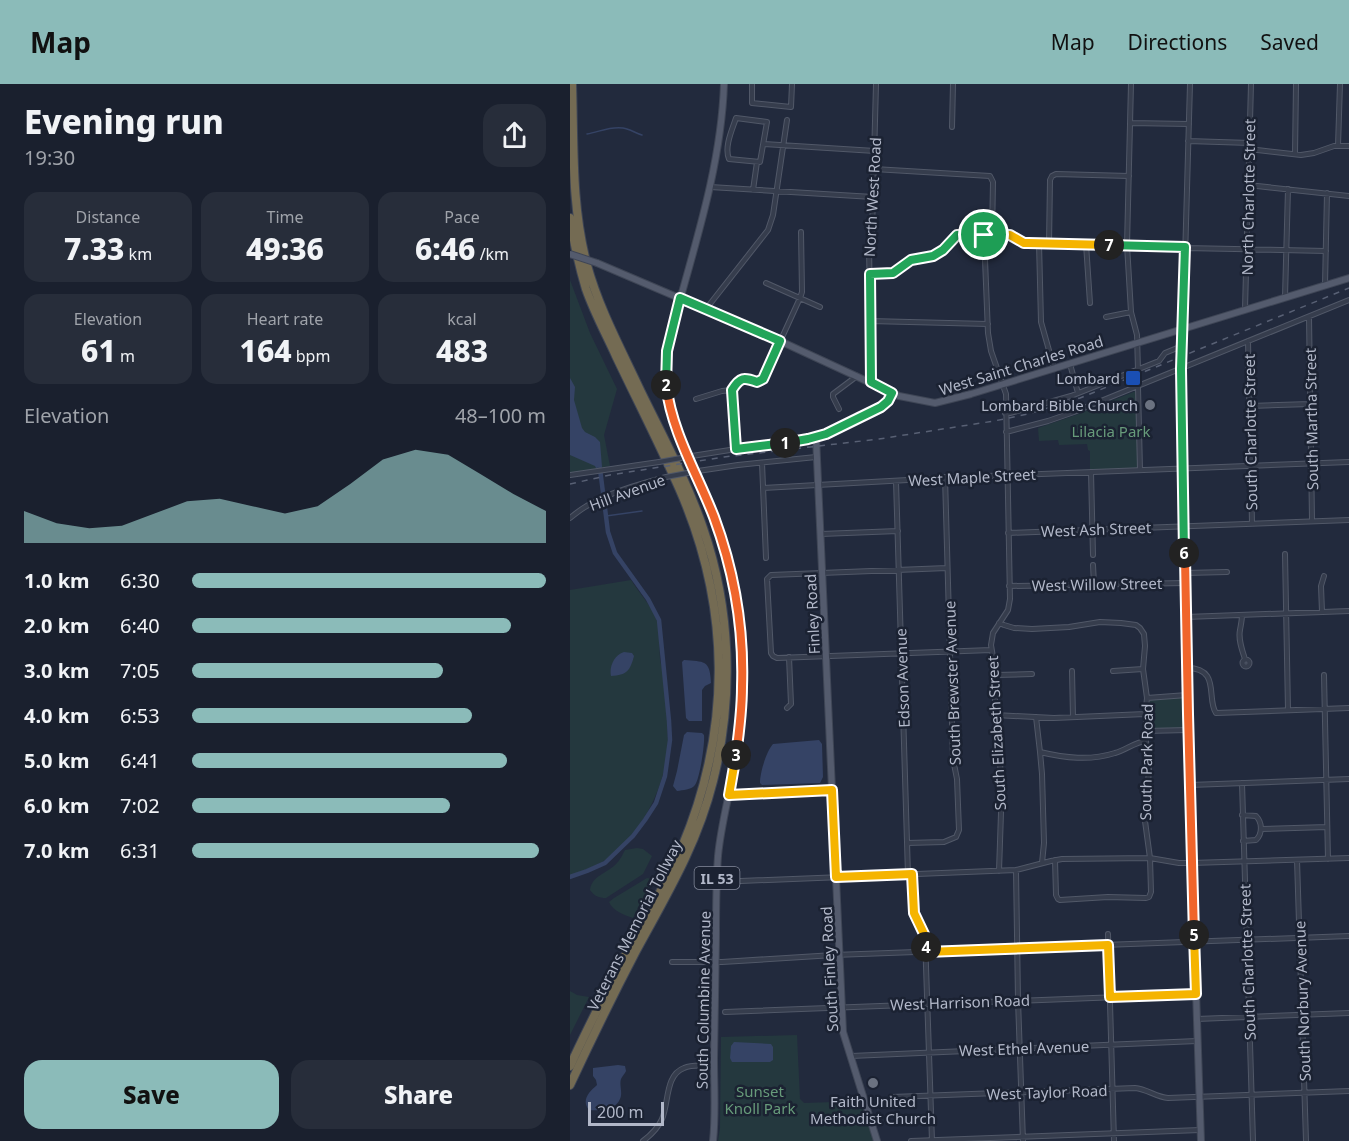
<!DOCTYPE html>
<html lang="en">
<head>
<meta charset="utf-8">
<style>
	body { margin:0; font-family:"Noto Sans",sans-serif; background:#272d3a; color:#f1f3f6; height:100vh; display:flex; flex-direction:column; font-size:22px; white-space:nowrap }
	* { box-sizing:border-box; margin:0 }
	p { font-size:20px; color:#9fa3aa }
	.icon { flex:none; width:33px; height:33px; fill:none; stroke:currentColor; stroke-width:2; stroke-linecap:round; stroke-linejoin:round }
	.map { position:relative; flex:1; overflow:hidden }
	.drawer { display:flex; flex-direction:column; background:#1a202e; width:570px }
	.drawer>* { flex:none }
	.scale { position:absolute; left:18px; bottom:15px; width:76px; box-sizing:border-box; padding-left:6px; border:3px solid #b2b8c9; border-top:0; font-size:16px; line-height:21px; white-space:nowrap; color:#b2b8c9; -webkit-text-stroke:4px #1b2232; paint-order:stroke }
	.pin { position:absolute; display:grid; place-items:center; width:51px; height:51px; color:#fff; margin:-26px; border:3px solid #fff; border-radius:50%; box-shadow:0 2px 6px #0007 }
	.km { position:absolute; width:30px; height:30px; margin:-15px; border-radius:50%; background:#222; color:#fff; font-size:16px; line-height:30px; text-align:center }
	.round { display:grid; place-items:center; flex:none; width:63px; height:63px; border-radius:18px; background:#272d3a }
	.overview { display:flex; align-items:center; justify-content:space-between; height:102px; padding:0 24px }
	h1 { font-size:33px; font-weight:800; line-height:45px }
	.stats { display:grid; grid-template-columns:repeat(3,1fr); gap:9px; height:102px; padding:6px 24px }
	.stats div { display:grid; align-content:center; border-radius:15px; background:#272d3a; text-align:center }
	.stats b { font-size:30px; font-weight:800 }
	.stats small { font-size:16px; font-weight:400 }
	.stats p { font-size:16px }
	.chart { height:168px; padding:12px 24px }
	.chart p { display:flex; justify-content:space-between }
	.chart svg { width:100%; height:108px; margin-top:6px; fill:#8bbbb9; opacity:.7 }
	.button { display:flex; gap:12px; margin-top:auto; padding:12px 24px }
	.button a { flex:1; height:69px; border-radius:18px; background:#8bbbb9; color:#111; font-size:24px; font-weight:800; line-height:69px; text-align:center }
	.button a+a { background:#272d3a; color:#f1f3f6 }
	ul { padding:0 24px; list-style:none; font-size:20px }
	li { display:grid; grid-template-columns:96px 72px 1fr; align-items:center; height:45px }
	li i { height:15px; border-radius:8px; background:#8bbbb9 }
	header { display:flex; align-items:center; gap:36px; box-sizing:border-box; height:84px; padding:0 30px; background:#8bbbb9; color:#111 }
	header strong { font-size:28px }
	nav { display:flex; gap:33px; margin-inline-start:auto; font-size:21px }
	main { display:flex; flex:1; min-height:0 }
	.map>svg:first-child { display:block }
</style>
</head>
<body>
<header>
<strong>Map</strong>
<nav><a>Map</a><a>Directions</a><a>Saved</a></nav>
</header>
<main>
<section class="drawer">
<div class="overview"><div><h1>Evening run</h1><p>19:30</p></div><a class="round"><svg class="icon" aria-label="share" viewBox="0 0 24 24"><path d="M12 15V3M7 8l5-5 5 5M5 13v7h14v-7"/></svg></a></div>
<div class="stats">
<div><p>Distance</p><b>7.33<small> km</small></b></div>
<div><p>Time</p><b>49:36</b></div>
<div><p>Pace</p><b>6:46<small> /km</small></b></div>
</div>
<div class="stats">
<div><p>Elevation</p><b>61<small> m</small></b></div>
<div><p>Heart rate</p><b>164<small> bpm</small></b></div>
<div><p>kcal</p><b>483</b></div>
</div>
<div class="chart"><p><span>Elevation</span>48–100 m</p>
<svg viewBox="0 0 160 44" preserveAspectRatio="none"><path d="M0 44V31L10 36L20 38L30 37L40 32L50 27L60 26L70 29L80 32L90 29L100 20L110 10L120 6L130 8L140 16L150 24L160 31V44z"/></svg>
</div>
<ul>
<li><b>1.0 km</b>6:30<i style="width:100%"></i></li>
<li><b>2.0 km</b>6:40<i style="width:90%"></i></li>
<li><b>3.0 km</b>7:05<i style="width:71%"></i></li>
<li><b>4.0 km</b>6:53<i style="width:79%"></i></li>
<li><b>5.0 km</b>6:41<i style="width:89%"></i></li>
<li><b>6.0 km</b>7:02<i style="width:73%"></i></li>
<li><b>7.0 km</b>6:31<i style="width:98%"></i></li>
</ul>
<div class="button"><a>Save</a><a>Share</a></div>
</section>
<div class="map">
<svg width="779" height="1057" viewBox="0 0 779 1057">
	<rect width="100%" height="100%" fill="#222a3d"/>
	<path fill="#24383e" d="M0 196 20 249 47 305 34 351 40 382 0 389Z
		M566 307 568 384 520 386V367L518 366 517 360 489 361 488 356 469 357 468 344 506 331Z
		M61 496C69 509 80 520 86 534 91 547 89 562 90 575 90 579 93 583 93 588 96 610 97 634 98 656 98 699 72 750 37 775 26 782 12 787 0 792V506Z
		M613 613 614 645 578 644 577 626 580 615 589 614Z
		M67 764 73 765 82 772 73 790 36 814C29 814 24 812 20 806 22 791 37 790 47 779 50 776 53 770 55 766Z
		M77 794 83 795V797L63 834C54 831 43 827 39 818L44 814Z
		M0 907 7 911 19 913 0 951Z
		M227 951 230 1015 234 1019 263 1018 268 1015 292 1014 305 1057H148L150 1044 151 953Z"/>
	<path fill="#354365" d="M0 294 5 303 4 316 12 344 15 348 25 353 30 358 32 383 26 384 25 382 0 371Z
		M54 568 62 569 64 572C60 587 57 591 41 592 39 583 44 571 54 568Z
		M114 576C134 578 140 575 141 599L135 602 132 606V637H119L116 634 112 578Z
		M117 648 132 649 134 651C135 659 130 694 125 701 121 706 113 706 107 707L103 702 107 687 114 651Z
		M249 656 252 660 253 693 250 699 192 701 190 699C190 689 196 668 203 660Z
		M164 958 201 960 203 963V976L200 978H162L160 974 161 962Z
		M48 981 55 982 56 987C55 990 52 992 51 995 49 1001 53 1009 50 1015 46 1026 29 1027 19 1026 11 1016 19 1008 27 1001L26 996 23 992V984Z"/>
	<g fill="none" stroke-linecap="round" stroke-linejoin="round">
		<path stroke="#354365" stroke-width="1.5" d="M17 50C29 48 40 42 53 44 60 45 65 49 72 51
			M36 432 72 427"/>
		<path stroke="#354365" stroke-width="4.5" d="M0 793 17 787 35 779 63 752 75 736 86 719 95 692 100 656 99 637 89 536 78 515 45 469 38 448 30 385"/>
		<g stroke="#515868" stroke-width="6">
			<path id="minor" d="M182 0V19L221 23 222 0
				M561 0 557 161 561 228 567 251 568 286
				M166 34 197 38 190 78 159 75C154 63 162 46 166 34Z
				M560 39 619 40
				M382 43 383 0
				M618 57 680 59
				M194 60 305 67
				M768 62 770 0
				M679 65 731 71 744 69 764 62H779
				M725 70 726 0
				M304 85 420 92 423 98 422 151
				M678 101 779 112
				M140 103 303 113
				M183 106 187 78
				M414 151 418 249 421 267 436 310 440 515 438 526 423 549 421 561 425 585V631L432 700 429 787
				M469 159 471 238 484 284
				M479 160 480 96 482 92 486 90 559 92
				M516 160 520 219
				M615 164 756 167
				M300 190 323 189 341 176 363 172 373 166 385 152 389 150 437 151 454 159H458L615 163
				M196 199 250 223
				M755 201 757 109
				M715 213 718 105
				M136 225 198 146 203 131 217 36
				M675 225 681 0
				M536 233 561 228
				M739 233 742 436
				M300 237 418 240
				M613 245 620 0
				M678 257 682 439
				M500 280 508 309
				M301 298 299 160 302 148 306 0
				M568 303 570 386
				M126 315 152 307 162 306
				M680 322 740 320
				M269 325 263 313V310L287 292
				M435 329H440L501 312 589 277 595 269 612 262
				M436 348 478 337 504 328 779 216
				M167 365 162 306C174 285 180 302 193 295L230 214 232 208 231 148
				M122 372 185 362 230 357 246 353
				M192 379 196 474
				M128 387 168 381 246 373
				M521 388 523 471
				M0 391 89 378
				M326 397 338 791
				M193 404 392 393 779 378
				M0 434C5 430 10 426 15 423 37 409 70 400 96 393
				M438 449 779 436
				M251 450 328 447
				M715 470 718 626
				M523 481 524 500
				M377 484 201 491 197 495 201 569 203 572 207 574 421 566
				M615 489 657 488
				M439 502 615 499
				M752 528 751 502 754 492
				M672 531C672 536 671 540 670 546 668 555 672 566 675 575
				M616 533 779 527
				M429 539 434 541 444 544 462 545 499 543 530 538 551 539 566 541 570 544 574 550 575 562 573 585 577 614 576 624V657L579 686 575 737 580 774 581 808 579 813 576 814 538 813 490 816 488 815 486 811 485 776
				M672.5 579a3.5 3.5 0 1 1 7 0a3.5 3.5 0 1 1-7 0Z
				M617 584C651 584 636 615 646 629L779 624
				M502 587 503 633
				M543 587 573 585
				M425 591 462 590
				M754 591 758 775
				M577 614 617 611
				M217 624 221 620 219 573
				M425 631 484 634 575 630
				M466 633 470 668C495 674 520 677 545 669 556 666 565 658 576 657
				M576 647 618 646
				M470 668 472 690 474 759 472 779
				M672 699 683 1057
				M620 701 779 695
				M159 711 262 706
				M672 731 686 732C692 738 693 749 686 756L673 757
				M691 745 757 743
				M337 759 374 758 386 753 389 746 387 695 383 675 375 393
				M727 776 736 1057
				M446 786 448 916 453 1057
				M342 790 344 829 355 853 362 1057
				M147 798 446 786 481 777 492 775 580 774 609 779H621L779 774
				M538 850 544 1057
				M102 878H152L264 871 779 852
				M155 928 626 910
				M627 935 779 929
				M281 972 627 957
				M322 1013 565 1004C577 1005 586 1013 598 1014L779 1007
				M73 1057C81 1051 88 1044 92 1035 99 1019 95 991 114 984 123 980 134 982 143 982
				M341 1057 630 1046"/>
		</g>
		<g stroke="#3f4656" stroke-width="8">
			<path id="major" d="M27 179 210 257 329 312 365 319 401 310 779 194
				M613 245 611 297 613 470
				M614 468 615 474 621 756 631 1057
				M143 1057C146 1030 144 1003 144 975 145 935 145 894 146 853 146 826 146 799 148 772 151 740 160 709 165 678 172 637 175 593 171 551 166 512 158 473 145 437 123 376 84 324 99 256 121 172 151 87 154 0
				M307 1057 273 948 246 353 263 346 311 323 318 317 322 309"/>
		</g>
		<g stroke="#3e4555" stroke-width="10">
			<path id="highway" d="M0 134C4 158 9 182 16 205 24 228 36 250 46 272 67 316 89 359 109 404 161 522 162 644 112 763 98 797 79 828 61 860 40 900 19 941 0 982
				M0 1001C21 956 43 911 66 867 97 810 127 761 143 697 164 614 161 525 133 444 117 397 93 353 71 308 52 267 29 225 17 181 1 122 4 60 2 0"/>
		</g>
		<use href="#minor" stroke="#363d4d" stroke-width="4"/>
		<use href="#major" stroke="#545b6d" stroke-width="6"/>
		<use href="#highway" stroke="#746b53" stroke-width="8"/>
		<path stroke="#586074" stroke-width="1.5" stroke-dasharray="6 6" stroke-linecap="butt" d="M0 400 40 391 154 373 309 355 424 337 458 330 510 314 779 204"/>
		<g stroke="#515868" stroke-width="6" stroke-linecap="butt">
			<path id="minor-bridge" d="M89 378 122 372
				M96 393 128 387"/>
		</g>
		<g stroke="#3f4656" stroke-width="8" stroke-linecap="butt">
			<path id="major-bridge" d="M0 170 27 179"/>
		</g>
		<use href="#minor-bridge" stroke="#363d4d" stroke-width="4"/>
		<use href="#major-bridge" stroke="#545b6d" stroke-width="6"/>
	</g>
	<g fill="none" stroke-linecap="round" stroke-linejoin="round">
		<g stroke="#fff" stroke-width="12">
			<path id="split-1" d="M215 359 238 355 256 350 311 323 318 317 322 309 301 298 300 190 323 189 341 176 363 172 373 166 387 151H414"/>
		</g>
		<g stroke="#fff" stroke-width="12">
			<path id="split-2" d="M96 301 97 267 110 214 210 257 193 295 187 298C174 293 170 293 162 306L166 365 215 359"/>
		</g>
		<g stroke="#fff" stroke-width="12">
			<path id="split-3" d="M96 301C102 349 127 389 144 433 164 487 174 546 172 603 172 626 169 649 166 671"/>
		</g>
		<g stroke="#fff" stroke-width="12">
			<path id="split-4" d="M166 671 159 711 262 706 266 793 342 790 344 829 354 850 356 863"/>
		</g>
		<g stroke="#fff" stroke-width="12">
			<path id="split-5" d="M356 863V868L538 861 540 913 626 910 624 851"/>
		</g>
		<g stroke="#fff" stroke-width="12">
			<path id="split-6" d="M614 469 615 474 618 630 624 851"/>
		</g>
		<g stroke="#fff" stroke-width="12">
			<path id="split-7" d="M539 161 615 163 611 285 614 469"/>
		</g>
		<g stroke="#fff" stroke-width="12">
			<path id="split-8" d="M414 151H440L454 159H458L539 161"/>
		</g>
		<use href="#split-1" stroke="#22a559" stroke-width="8"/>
		<use href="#split-2" stroke="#22a559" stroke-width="8"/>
		<use href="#split-3" stroke="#f0652b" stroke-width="8"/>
		<use href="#split-4" stroke="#f5b400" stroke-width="8"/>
		<use href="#split-5" stroke="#f5b400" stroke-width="8"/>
		<use href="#split-6" stroke="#f0652b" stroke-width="8"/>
		<use href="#split-7" stroke="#22a559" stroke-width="8"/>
		<use href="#split-8" stroke="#f5b400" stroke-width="8"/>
	</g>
	<rect fill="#1a4fb4" stroke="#1b2232" stroke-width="2" x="555" y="286" width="16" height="16" rx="3"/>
	<g fill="#6b7280" stroke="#1b2232" stroke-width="2">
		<circle cx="580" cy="321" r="6"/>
		<circle cx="303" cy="999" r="6"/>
	</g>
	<g text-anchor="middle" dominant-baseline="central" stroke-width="5" stroke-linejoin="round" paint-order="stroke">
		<rect fill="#1b2232" stroke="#858b9c" stroke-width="1.5" x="124.5" y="783" width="45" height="22" rx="4.5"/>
		<g font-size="14" font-weight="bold" fill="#b2b8c9">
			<text x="147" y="794">IL 53</text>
		</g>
		<g font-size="15" fill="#b2b8c9" stroke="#1b2232">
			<text transform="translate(302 113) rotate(-87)">North West Road</text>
			<text transform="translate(678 113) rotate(-89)">North Charlotte Street</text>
			<text transform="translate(451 281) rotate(-17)">West Saint Charles Road</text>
			<text transform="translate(741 335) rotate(-91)">South Martha Street</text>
			<text transform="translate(680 348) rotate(-91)">South Charlotte Street</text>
			<text transform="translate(402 393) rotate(-3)">West Maple Street</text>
			<text transform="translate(57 408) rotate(-20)">Hill Avenue</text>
			<text transform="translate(526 445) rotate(-2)">West Ash Street</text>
			<text transform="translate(527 500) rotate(-1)">West Willow Street</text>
			<text transform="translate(242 530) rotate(-93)">Finley Road</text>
			<text transform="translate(332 594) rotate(-92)">Edson Avenue</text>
			<text transform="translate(382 599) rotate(-92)">South Brewster Avenue</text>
			<text transform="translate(426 649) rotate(-93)">South Elizabeth Street</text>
			<text transform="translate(576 678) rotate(-89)">South Park Road</text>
			<text transform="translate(64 841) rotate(-63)">Veterans Memorial Tollway</text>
			<text transform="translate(677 878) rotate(-92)">South Charlotte Street</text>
			<text transform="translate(259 885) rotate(-93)">South Finley Road</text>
			<text transform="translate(133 916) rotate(-89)">South Columbine Avenue</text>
			<text transform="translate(732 917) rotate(-92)">South Norbury Avenue</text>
			<text transform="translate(390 918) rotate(-2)">West Harrison Road</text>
			<text transform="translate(454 964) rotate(-2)">West Ethel Avenue</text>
			<text transform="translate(477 1008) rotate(-2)">West Taylor Road</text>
		</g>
		<g font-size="15" fill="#b2b8c9" stroke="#1b2232" text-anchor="end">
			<text x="550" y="294">Lombard</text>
			<text x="568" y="321">Lombard Bible Church</text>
			<text x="303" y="1017" text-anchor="middle">Faith United<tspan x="303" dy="17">Methodist Church</tspan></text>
		</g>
		<g font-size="15" fill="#679b7a" stroke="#1b2232">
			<text x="541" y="347">Lilacia Park</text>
			<text x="190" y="1007">Sunset<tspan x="190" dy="17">Knoll Park</tspan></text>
		</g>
	</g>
</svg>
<div class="scale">200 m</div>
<div class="pin" style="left:414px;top:151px;background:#1e9e55"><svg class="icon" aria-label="arrive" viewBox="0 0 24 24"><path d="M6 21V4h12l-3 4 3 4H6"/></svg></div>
<b class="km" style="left:215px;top:359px">1</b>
<b class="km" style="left:96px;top:301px">2</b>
<b class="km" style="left:166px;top:671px">3</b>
<b class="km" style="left:356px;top:863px">4</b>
<b class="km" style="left:624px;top:851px">5</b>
<b class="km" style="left:614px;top:469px">6</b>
<b class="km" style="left:539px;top:161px">7</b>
</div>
</main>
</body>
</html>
